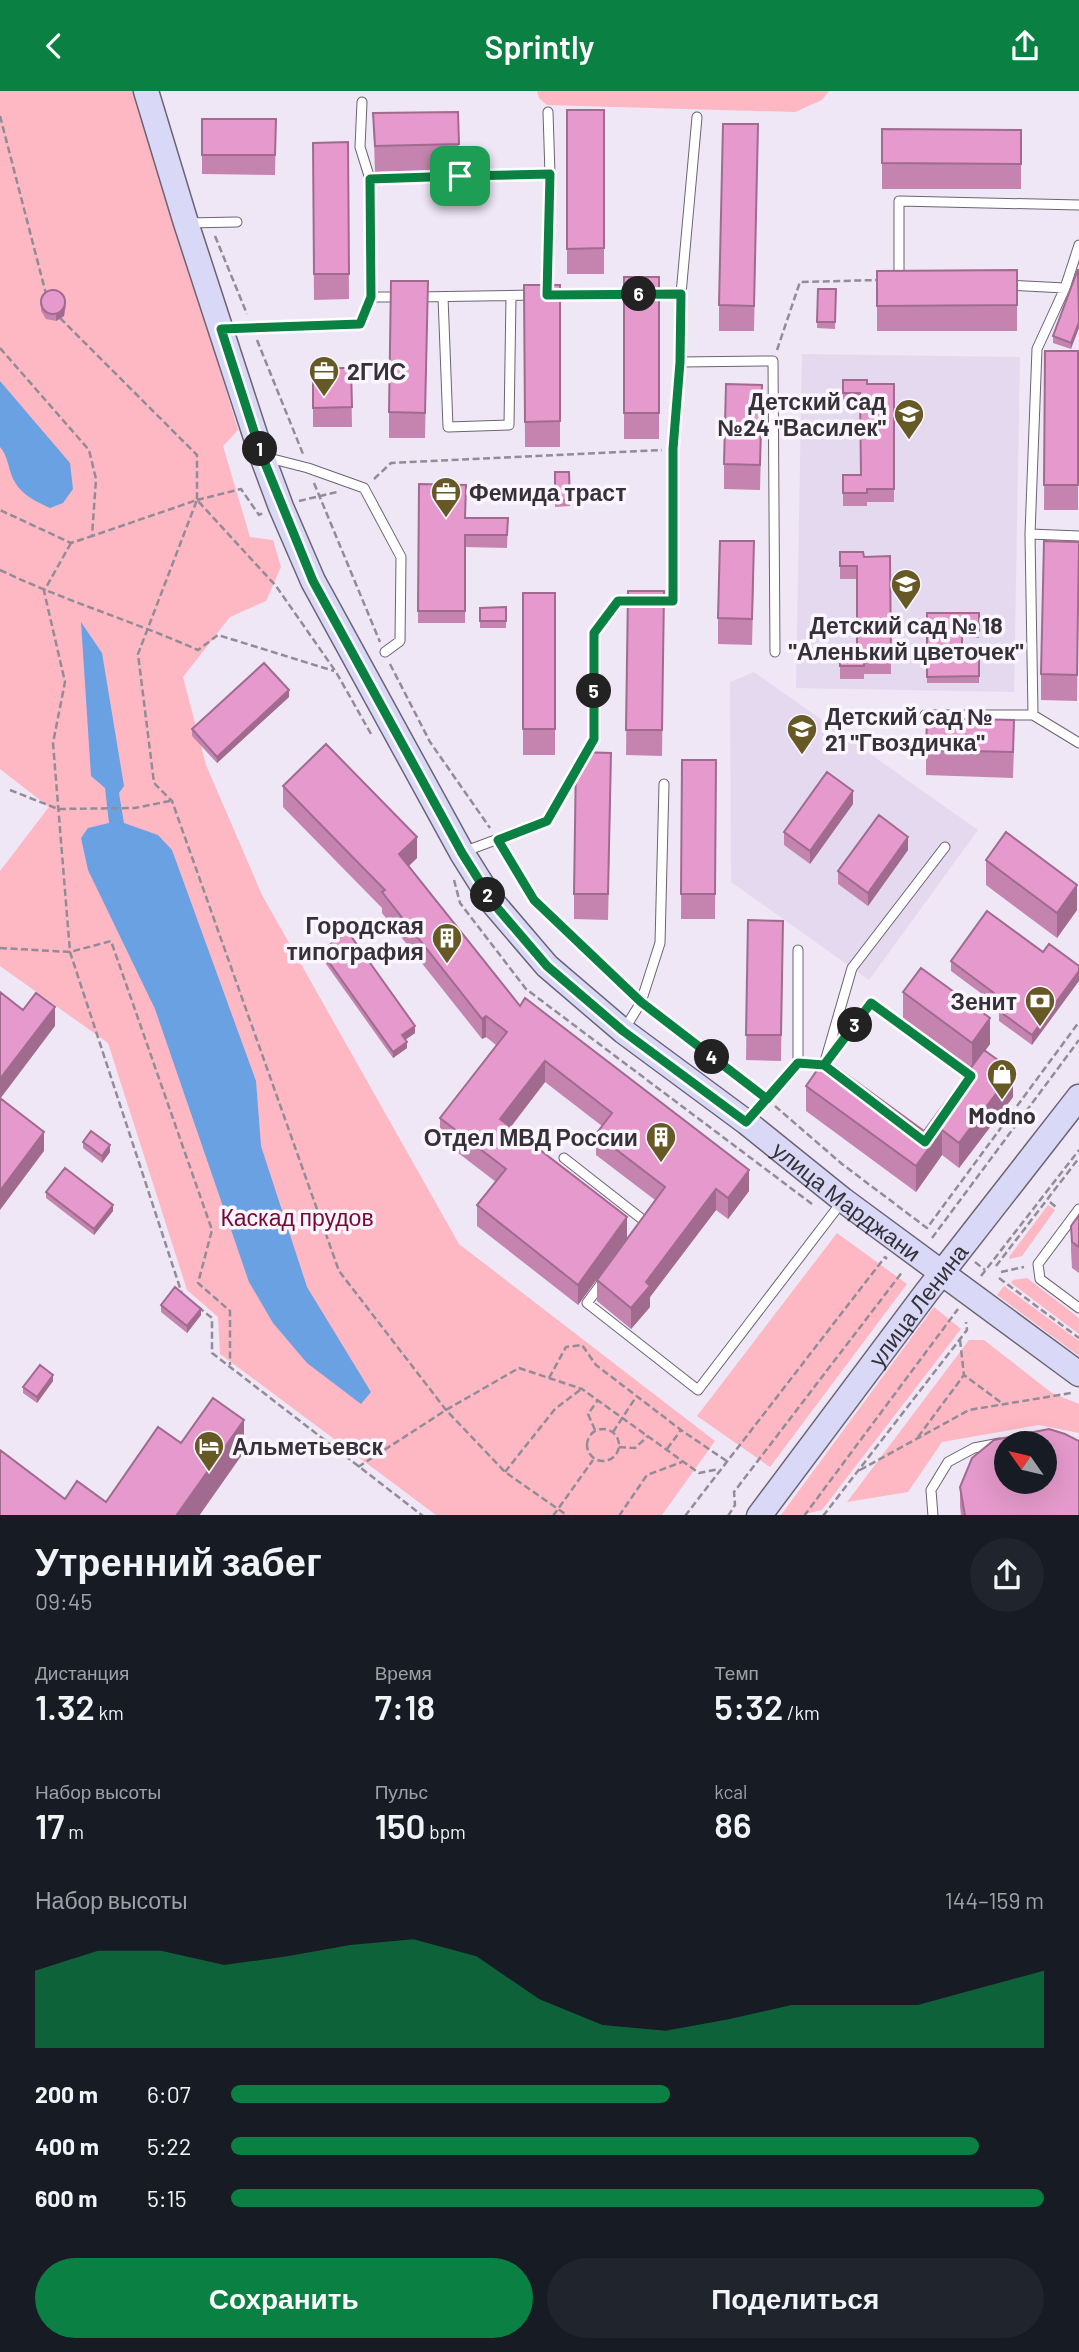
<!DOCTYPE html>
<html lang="ru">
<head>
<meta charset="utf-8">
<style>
	body { margin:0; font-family:Barlow,sans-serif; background:#20242c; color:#f1f3f6; height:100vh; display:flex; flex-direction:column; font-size:26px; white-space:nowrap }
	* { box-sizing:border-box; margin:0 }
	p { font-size:23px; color:#9ea1a6 }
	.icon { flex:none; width:38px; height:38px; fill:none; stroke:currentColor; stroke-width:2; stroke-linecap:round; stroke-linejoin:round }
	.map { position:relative; height:1424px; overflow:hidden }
	.sheet { display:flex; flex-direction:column; background:#171b24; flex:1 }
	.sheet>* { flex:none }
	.needle { width:46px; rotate:304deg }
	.controls { position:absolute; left:994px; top:1340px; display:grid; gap:14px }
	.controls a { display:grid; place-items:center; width:63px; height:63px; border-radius:50%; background:#171b24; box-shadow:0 7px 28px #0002; font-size:35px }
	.pin { position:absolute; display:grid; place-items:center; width:60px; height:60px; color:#fff; margin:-30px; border-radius:14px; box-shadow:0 4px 10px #0006 }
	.km { position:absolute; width:35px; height:35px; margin:-18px; border-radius:50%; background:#222; color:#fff; font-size:19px; line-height:35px; text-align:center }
	.round { display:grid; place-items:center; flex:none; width:74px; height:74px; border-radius:37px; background:#20242c }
	.headline { display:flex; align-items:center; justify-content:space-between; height:119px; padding:0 35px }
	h1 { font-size:38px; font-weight:600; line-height:52px }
	.stats { display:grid; grid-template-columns:repeat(3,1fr); gap:10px; height:119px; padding:7px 35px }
	.stats div { display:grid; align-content:center }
	.stats b { font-size:35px; font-weight:600 }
	.stats small { font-size:19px; font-weight:400 }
	.stats p { font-size:19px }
	.chart { height:196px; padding:14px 35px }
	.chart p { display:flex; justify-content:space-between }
	.chart svg { width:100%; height:126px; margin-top:7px; fill:#0b8043; opacity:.7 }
	.primary-button { display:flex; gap:14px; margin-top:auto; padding:14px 35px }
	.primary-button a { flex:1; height:80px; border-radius:42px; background:#0b8043; color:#fff; font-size:28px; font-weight:600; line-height:80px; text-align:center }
	.primary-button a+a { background:#20242c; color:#f1f3f6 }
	ul { padding:0 35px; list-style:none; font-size:23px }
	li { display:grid; grid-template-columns:112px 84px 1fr; align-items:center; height:52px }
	li i { height:18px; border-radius:9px; background:#0b8043 }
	header { display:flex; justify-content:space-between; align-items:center; height:91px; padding:0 35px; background:#0b8043; color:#fff; font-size:32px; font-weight:600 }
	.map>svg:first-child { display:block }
</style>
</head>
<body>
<header><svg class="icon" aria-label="back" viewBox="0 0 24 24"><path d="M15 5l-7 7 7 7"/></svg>Sprintly<svg class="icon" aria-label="share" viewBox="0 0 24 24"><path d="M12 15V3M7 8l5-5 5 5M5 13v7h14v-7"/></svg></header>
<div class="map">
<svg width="1079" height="1425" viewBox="0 0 1079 1425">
	<rect width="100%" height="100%" fill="#efe6f6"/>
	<path fill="#e5d9ef" d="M802 263 1020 266 1014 601 796 597Z
		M754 581 978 739 869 889 731 791 730 591Z"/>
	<path fill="#fdb8c3" d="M0 0H136L238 339 223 355 250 446 273 449 281 476 266 510 230 526 183 586 206 674 262 804 459 1153 715 1350 662 1424H436L220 1263 218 1226 187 1199 108 952 0 875V780L49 716 0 678Z
		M537 0H829L822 9 795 21 547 14 539 7Z
		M1048 1114 1055 1119 1022 1165 1010 1168 1009 1166Z
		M837 1142 907 1193 770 1376 697 1325Z
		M1027 1187 1079 1227V1243L1011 1192 1013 1189Z
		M1004 1195 1079 1250V1265L997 1204Z
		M934 1216 961 1238 822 1419 801 1424H781Z
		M969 1249H984L1052 1302 1079 1313V1342L1039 1334 942 1351 908 1401 847 1411Z"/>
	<path fill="#6aa1e2" d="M0 290 70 372 73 398 63 412 50 417C33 409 18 402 11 383 8 374 7 364 0 356Z
		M81 531 102 562 124 695 119 702 124 732 158 744 172 759 256 990 261 1055 307 1196 371 1301 361 1313 307 1272 273 1232 249 1191 155 918 88 779 81 747 88 737 109 732 105 697 91 685Z"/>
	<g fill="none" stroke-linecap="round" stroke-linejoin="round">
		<g stroke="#6c6472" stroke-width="11">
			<path id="lane" d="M362 11 360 56 370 88 371 206
				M370 88 550 83
				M187 132 237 131
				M902 189H899V110L1079 114
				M1006 194 1065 197
				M647 203H681
				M547 204 550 83 548 21
				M549 204H633
				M416 206 535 204
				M443 206 448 336 509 334 511 205
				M222 238 360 234 371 206H402
				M680 271 773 270 775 561
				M265 366 308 377 364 397 401 466 400 550 385 561
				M1030 443 1079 445
				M652 510H673V358L680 271 681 203 697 26
				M925 624H1033L1079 652
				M1033 624 1030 443 1037 258 1065 197 1079 154
				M463 761 547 730 594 648V542L618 510H638
				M871 912 971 985 925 1051 824 974Z
				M624 939 641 911 660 852 664 693
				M798 972 824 974 852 877 945 756
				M747 1031 798 972V859
				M564 1067 647 1132 644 1135
				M1079 1118 1038 1173 1040 1188 1079 1217
				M604 1189 587 1212 698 1299 841 1112
				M933 1425 931 1399 948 1371 974 1357 1000 1352"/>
		</g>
		<g stroke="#6c6472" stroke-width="27">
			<g id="secondary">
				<path id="s1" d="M146 0 186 132 262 365 281 416 313 490 462 762 494 813 547 875 623 940 746 1031 843 1109 1079 1283"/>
				<path id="s2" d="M759 1425 926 1202 1079 1006"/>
			</g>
		</g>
		<path stroke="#928c97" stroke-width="2.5" stroke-dasharray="7 3.5" stroke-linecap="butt" d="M0 25 46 203
			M215 145 247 223
			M60 227 197 364V409L92 445
			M257 249 303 363
			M0 257 89 359 96 388 92 445 71 452 0 419
			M777 259 800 191 878 189
			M374 388 391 372 662 359
			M314 392 380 551
			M197 409 241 398 259 424 263 422
			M299 410 337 401
			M71 452 44 500 65 591 53 652 70 861 182 1203
			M0 479C65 510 133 530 198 559L218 544 334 580
			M390 573 430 651 490 737
			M371 643 336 581 276 495 197 409 138 563 154 692 172 710 339 1180 446 1319 505 1381 568 1425
			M10 699 58 718 135 717 170 710
			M505 761 534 809 630 901
			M454 789 460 812 526 898 812 1113
			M0 857 70 861 111 850 212 1139 198 1192 230 1220V1274
			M651 919 757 1000
			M775 1015 842 1073 927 1137 1079 931
			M1050 1111 1057 1117
			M932 1147 1079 949
			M975 1171 985 1179
			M996 1175 1079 1067
			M1001 1181 1024 1176
			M981 1185 1079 1059
			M999 1187 1079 1247
			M198 1216 212 1227V1262L423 1425
			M960 1249 964 1284 1003 1313
			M549 1287 566 1256 582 1254 596 1274 681 1339 728 1371
			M587 1354a16 16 0 1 1 32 0a16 16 0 1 1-32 0Z
			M595 1339 588 1323 598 1309
			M613 1341 636 1306
			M918 1346 964 1284
			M619 1356 635 1357 648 1345
			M667 1358 681 1339
			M358 1376 446 1319 519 1277 582 1298 699 1382 719 1378
			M860 1379 969 1319 1071 1302
			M505 1381 555 1318 580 1299
			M553 1425 593 1369
			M619 1425 647 1384 682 1371
			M685 1425 885 1166 887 1168
			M728 1425 735 1414 734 1401 903 1180
			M804 1425 958 1218
			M823 1425 967 1239 966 1231"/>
		<use href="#lane" stroke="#fff" stroke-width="9"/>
		<use href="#secondary" stroke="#d9d9f7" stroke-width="24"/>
	</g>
	<path fill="#c584af" d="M567 19H604V183H567Z
		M458 21 459 79 375 81 373 22Z
		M202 28H276L275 84 202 83Z
		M758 33 754 240H719V214Z
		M882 38 1021 39V98H882Z
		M348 51 349 208 314 209 313 52Z
		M1078 178 1071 258 1053 252V245Z
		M1017 179V240H877V180Z
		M624 186H659V348H624Z
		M428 190 425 347H389V321Z
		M524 194H560V356H525Z
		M818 198H836L835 238 817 237Z
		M41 214 66 215 64 225 56 230 46 228 41 220Z
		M1045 260H1078V419H1044Z
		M313 277H351L352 336H313Z
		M843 289 867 293H894V411H867V415H843V384H861L860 315H843Z
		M762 319 760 399 724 398V373Z
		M555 381H569L570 415 555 416Z
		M419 393 466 427H508L507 457 465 456V532H418Z
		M1079 451 1077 610 1041 609V583Z
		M840 461 864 466 890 465 891 583H864V588H840V557H857V488H840Z
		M754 476 752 554 718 553V527Z
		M628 500H664L662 665 626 664Z
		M523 502H555V664H523Z
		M506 516V537H480V517Z
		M927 522H979V547L962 546V569H979V592H927Z
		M289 606 217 672 192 645V638Z
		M1014 654 1013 687 926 684V659Z
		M682 669H716L715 828H681Z
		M611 687 608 829 574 828V803Z
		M283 695 417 767 409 775 520 915 749 1100 728 1128 716 1119 650 1206V1216L631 1238 597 1210V1189L655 1109 596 1064V1043L602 1035 545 991 511 1036 627 1147 578 1214 477 1135V1114L496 1091 440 1048V1027L496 954 486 946 482 948 382 822V817L283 716Z
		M853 713 810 773 784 754V741Z
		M908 759 868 815 838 793V780Z
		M986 769 1077 819 1057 847 986 794Z
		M748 829 783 830 781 970 746 969Z
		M321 860 415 942 405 949 407 957 393 967 321 866Z
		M1043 861 1032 954 999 930V920L1001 917 951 880V870Z
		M903 901 990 953 985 960 1013 1006 959 1077 942 1064 916 1101 806 1020V995L924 1040 971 977 903 927Z
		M83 1051 110 1061 102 1072 83 1057Z
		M46 1101 113 1120 94 1144 46 1107Z
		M1079 1124V1182L1072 1177 1071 1160V1135Z
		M161 1214 201 1224 187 1242 161 1221Z
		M53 1290 37 1312 23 1302V1296Z
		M960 1396 1079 1425H961L960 1415Z"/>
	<path fill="#a06b8f" d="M66 208 64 225 56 230V224Z
		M1079 231V237L1071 258V252Z
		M289 599V606L217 672V666Z
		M853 700V713L810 773V760Z
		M417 746V767L399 784V763Z
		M908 746V759L868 815V802Z
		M1077 794V819L1057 847V822Z
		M1079 880V890L1032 954V944Z
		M55 916V935L0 1008V988Z
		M486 925V946L482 948V928Z
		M990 927V953L972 977V952Z
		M415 935V942L402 951V944Z
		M407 951V957L393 967V961Z
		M545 970V991L500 1049V1028Z
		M1013 980V1006L959 1077V1052Z
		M942 1039V1064L916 1101V1075Z
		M44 1041V1060L0 1119V1100Z
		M110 1054V1061L102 1072V1065Z
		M749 1079V1100L728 1128V1107Z
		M716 1098V1119L650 1206V1216L631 1238V1217L646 1191Z
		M113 1114V1120L94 1144V1138Z
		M627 1126V1147L578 1214V1194Z
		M201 1218V1224L187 1242V1235Z
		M53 1284V1290L37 1312V1306Z
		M244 1329V1361L199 1425H176Z"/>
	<path fill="#e599cc" stroke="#a06b8f" stroke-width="2" fill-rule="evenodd" d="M567 19H604V157L567 158Z
		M458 21 459 53 375 55 373 22Z
		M202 28H276L275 64H202Z
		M723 33H758L754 215 719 214Z
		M882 38 1021 39V73L882 72Z
		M348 51 349 183H314L313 52Z
		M1078 178 1079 231 1071 252 1053 245Z
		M1017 179V214L877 215V180Z
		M624 186H659V322H624Z
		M391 190H428L425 322 389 321Z
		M524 194H560V330L525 331Z
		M818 198H836L835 231H817Z
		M41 211a12 12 0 1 1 24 0a12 12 0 1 1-24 0Z
		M1045 260H1078V394H1044Z
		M313 277H351L352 316 313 317Z
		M843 289H867V293H894V398H867V402H843V384H861L860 302H843Z
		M726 293 762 294 760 374 724 373Z
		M555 381H569L570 409H555Z
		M419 393 466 394 465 427H508L507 444H465V520H418Z
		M720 450H754L752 528 718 527Z
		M1044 450 1079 451 1077 584 1041 583Z
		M840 461H863L864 466 890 465 891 570H864V575H840V557H857V475H840Z
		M628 500H664L662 639H626Z
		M523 502H555V638H523Z
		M506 516V530H480V517Z
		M927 522H979V540H962V569H979V585L927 586Z
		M264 572 289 599 217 666 192 638Z
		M927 627 1014 629 1013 661 926 659Z
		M326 653 417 746 399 763 520 915 525 907 749 1079 728 1107 716 1098 646 1191 650 1195 631 1217 597 1189 665 1096 596 1043 612 1022 545 970 500 1028 627 1126 578 1194 477 1114 506 1078 440 1027 507 941 486 925 482 928 382 801 385 799 283 695Z
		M580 661 611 662 608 803H574L576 668Z
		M682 669H716L715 803H681Z
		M827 681 853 700 810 760 784 741Z
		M879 724 908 746 868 802 838 780Z
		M1006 741 1077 794 1057 822 986 769Z
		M987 820 1043 861 1049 853 1079 875V880L1032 944 999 920 1006 911 951 870Z
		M748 829 783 830 781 944H746Z
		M348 841 415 935 402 944 407 951 393 961 321 860Z
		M921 877 990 927 972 952 903 901Z
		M0 901 23 919 36 902 55 916 0 988Z
		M984 959 1013 980 959 1052 942 1039 916 1075 806 995 825 968 924 1040Z
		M0 1007 44 1041 0 1100Z
		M91 1040 110 1054 102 1065 83 1051Z
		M65 1077 113 1114 94 1138 46 1101Z
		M1079 1124V1156L1072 1151 1071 1135Z
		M175 1196 201 1218 187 1235 161 1214Z
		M40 1274 53 1284 37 1306 23 1296Z
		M213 1307 244 1329 176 1425H0V1359L65 1408 77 1390 106 1411 158 1336 181 1352Z
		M1049 1338 1065 1343 1079 1350V1425H965L960 1396 972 1367 994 1349ZM1006 1353H1045V1391H1006Z"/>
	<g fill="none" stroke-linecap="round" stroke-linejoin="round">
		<g stroke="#fff" stroke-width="14">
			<path id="route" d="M460 85 370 88 371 206 360 233 221 238 262 365 313 490 462 762 494 813 547 875 623 940 746 1031 798 972 824 974 871 912 971 985 925 1051 824 974 798 972 767 1008 641 911 534 809 498 749 547 730 594 648V542L618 510H673V358L680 271 681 203 547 204 550 83 460 85"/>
		</g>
		<use href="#route" stroke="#0b8043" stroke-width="9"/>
	</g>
	<defs>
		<g id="office-pin" transform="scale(1.575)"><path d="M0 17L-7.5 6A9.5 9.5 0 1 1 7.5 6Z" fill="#665926" stroke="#fbf5ff"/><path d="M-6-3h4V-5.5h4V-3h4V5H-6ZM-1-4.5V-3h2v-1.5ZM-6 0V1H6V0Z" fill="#fff"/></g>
		<g id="school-pin" transform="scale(1.575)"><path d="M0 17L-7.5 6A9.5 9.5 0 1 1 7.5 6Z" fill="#665926" stroke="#fbf5ff"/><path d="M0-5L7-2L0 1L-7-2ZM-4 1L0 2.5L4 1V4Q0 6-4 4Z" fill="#fff"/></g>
		<g id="building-pin" transform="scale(1.575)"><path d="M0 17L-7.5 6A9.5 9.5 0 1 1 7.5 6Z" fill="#665926" stroke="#fbf5ff"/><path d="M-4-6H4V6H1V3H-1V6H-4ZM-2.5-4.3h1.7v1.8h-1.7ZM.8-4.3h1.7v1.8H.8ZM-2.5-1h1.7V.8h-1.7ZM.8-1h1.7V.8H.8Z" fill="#fff"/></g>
		<g id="bank-pin" transform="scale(1.575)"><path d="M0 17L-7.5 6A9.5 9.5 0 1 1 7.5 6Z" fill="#665926" stroke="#fbf5ff"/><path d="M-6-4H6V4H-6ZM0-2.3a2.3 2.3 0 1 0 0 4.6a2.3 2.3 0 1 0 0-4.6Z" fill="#fff"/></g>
		<g id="shop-pin" transform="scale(1.575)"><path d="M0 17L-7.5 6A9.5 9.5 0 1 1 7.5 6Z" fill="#665926" stroke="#fbf5ff"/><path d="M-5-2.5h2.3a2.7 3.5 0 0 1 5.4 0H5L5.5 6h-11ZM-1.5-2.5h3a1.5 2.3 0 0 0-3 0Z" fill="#fff"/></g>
		<g id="hotel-pin" transform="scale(1.575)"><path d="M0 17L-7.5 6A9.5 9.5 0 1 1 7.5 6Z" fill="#665926" stroke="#fbf5ff"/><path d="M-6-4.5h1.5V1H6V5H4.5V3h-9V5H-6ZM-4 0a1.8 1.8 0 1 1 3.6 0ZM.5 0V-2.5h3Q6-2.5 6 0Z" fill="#fff"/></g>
	</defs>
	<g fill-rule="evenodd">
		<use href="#office-pin" x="324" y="280"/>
		<use href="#school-pin" x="909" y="323"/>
		<use href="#office-pin" x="446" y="401"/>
		<use href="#school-pin" x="906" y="493"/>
		<use href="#school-pin" x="802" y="638"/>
		<use href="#building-pin" x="447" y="847"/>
		<use href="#bank-pin" x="1040" y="910"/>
		<use href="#shop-pin" x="1002" y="983"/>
		<use href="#building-pin" x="661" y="1046"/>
		<use href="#hotel-pin" x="209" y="1355"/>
	</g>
	<g text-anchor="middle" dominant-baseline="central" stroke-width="7" stroke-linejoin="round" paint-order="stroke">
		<g font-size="23" font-weight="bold" fill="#353137" stroke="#fbf5ff" text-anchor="start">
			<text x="347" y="280">2ГИС</text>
			<text x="886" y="310" text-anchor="end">Детский сад<tspan x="886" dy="26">№24 "Василек"</tspan></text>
			<text x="469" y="401">Фемида траст</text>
			<text x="906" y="534" text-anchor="middle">Детский сад № 18<tspan x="906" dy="26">"Аленький цветочек"</tspan></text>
			<text x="825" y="625">Детский сад №<tspan x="825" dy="26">21 "Гвоздичка"</tspan></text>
			<text x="424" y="834" text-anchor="end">Городская<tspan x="424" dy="26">типография</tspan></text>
			<text x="1017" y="910" text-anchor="end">Зенит</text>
			<text x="1002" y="1024" text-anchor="middle">Modno</text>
			<text x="638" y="1046" text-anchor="end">Отдел МВД России</text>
			<text x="232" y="1355">Альметьевск</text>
		</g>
		<g font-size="23" fill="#353137" stroke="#fbf5ff">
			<text stroke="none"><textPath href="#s1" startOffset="1351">улица Марджани</textPath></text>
			<text stroke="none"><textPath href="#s2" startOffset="264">улица Ленина</textPath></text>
		</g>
		<g font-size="23" fill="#780931" stroke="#fbf5ff">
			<text x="297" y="1126">Каскад прудов</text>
		</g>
	</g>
</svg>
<div class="controls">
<a><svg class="needle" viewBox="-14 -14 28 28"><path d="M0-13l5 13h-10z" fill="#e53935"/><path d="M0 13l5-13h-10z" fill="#9ea1a6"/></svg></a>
</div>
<div class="pin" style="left:460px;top:85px;background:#1e9e55"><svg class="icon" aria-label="arrive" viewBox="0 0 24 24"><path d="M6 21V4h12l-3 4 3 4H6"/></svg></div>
<b class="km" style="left:260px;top:358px">1</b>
<b class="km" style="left:488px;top:804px">2</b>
<b class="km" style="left:855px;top:934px">3</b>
<b class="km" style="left:712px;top:966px">4</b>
<b class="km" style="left:594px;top:600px">5</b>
<b class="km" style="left:639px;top:203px">6</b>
</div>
<section class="sheet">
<div class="headline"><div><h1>Утренний забег</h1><p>09:45</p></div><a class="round"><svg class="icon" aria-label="share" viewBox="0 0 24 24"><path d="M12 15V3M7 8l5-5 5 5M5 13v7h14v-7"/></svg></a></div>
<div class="stats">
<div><p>Дистанция</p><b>1.32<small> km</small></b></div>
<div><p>Время</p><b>7:18</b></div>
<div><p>Темп</p><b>5:32<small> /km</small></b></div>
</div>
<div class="stats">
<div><p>Набор высоты</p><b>17<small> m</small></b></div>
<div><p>Пульс</p><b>150<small> bpm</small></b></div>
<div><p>kcal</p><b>86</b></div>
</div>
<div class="chart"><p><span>Набор высоты</span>144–159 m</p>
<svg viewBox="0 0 160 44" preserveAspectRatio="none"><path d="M0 44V17L10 10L20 10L30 15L40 12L50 8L60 6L70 12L80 27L90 36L100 38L110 34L120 29L130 29L140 29L150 23L160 17V44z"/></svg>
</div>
<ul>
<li><b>200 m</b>6:07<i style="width:54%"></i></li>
<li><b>400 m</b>5:22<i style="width:92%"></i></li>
<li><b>600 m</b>5:15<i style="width:100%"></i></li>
</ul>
<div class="primary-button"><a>Сохранить</a><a>Поделиться</a></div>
</section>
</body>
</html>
